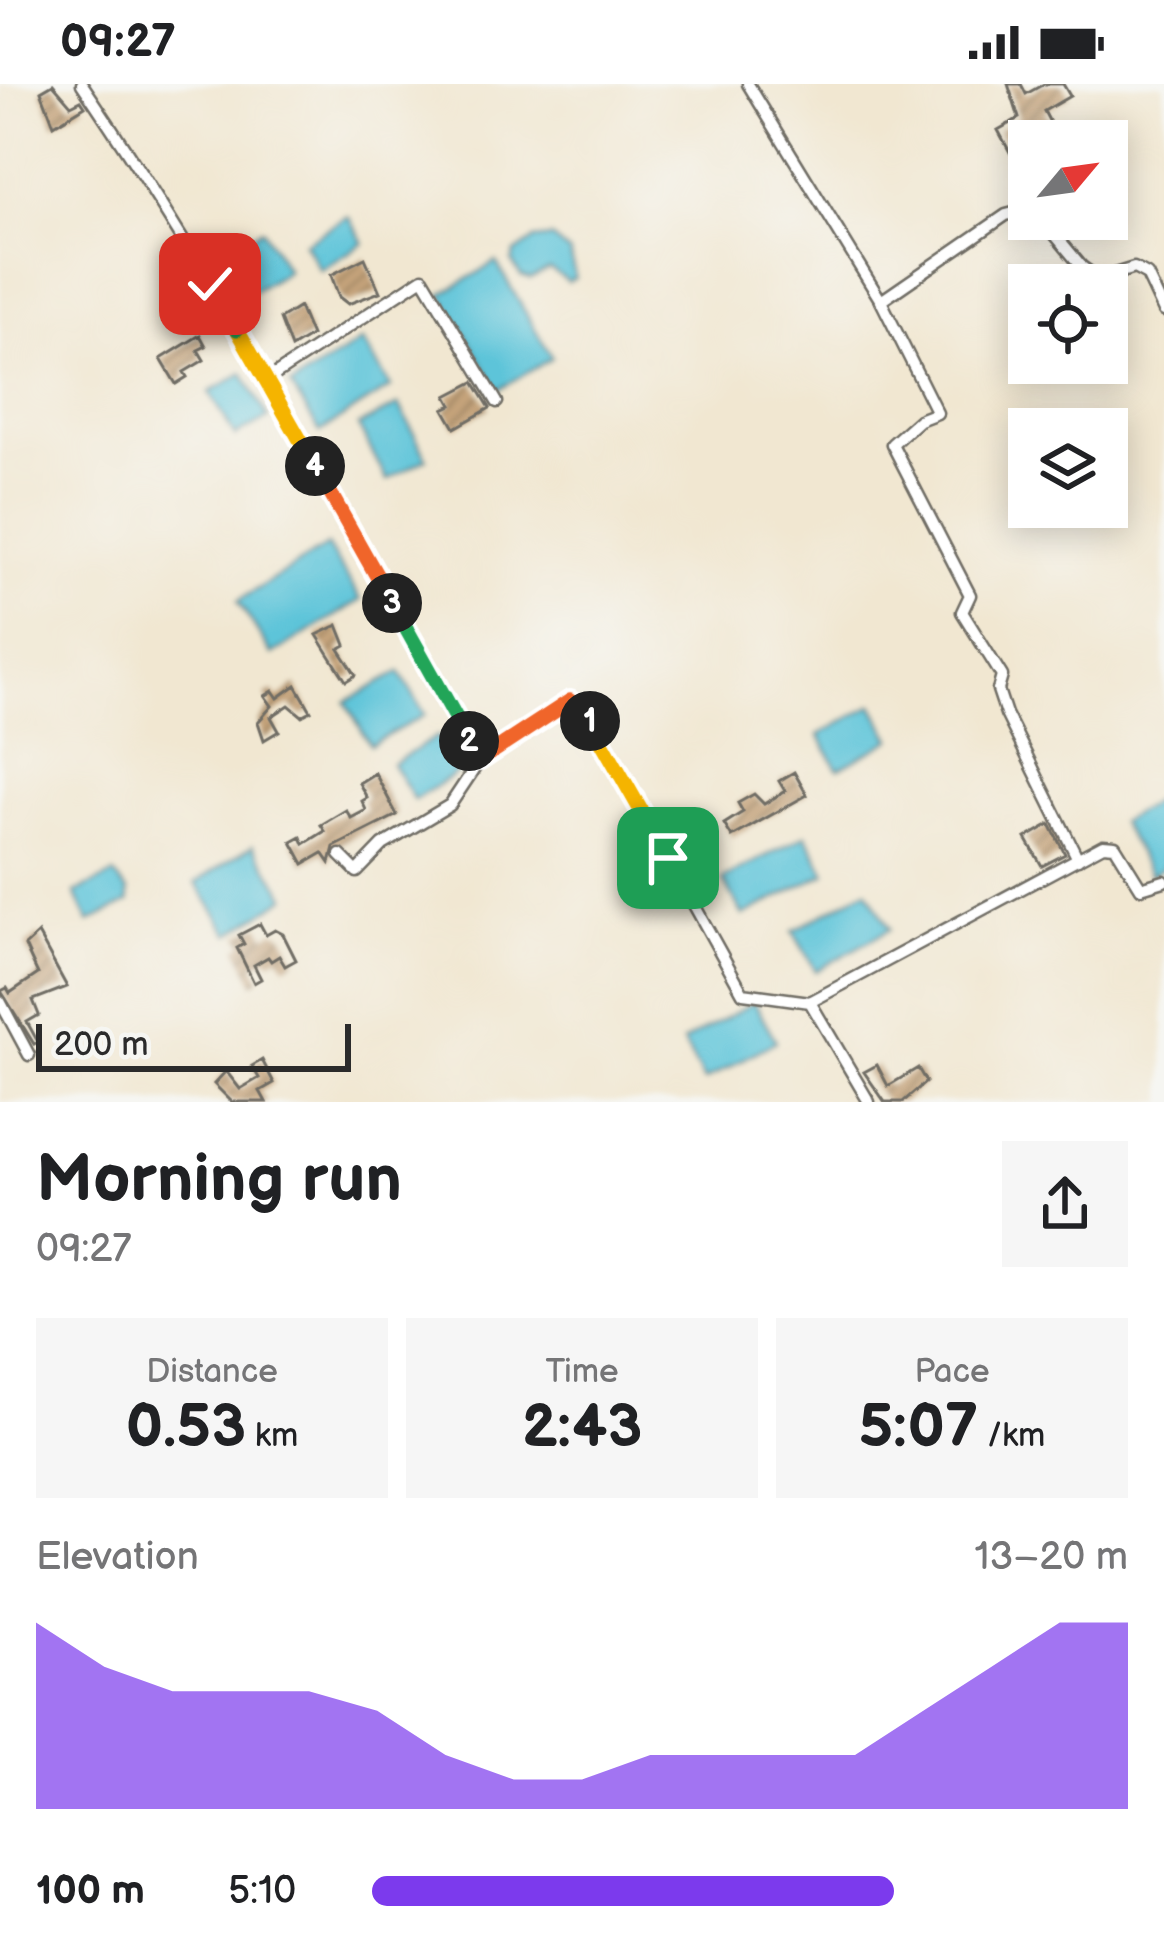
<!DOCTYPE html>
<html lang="en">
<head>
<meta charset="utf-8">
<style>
	body { margin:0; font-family:"Balsamiq Sans",sans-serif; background:#f6f6f6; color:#202124; height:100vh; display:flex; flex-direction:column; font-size:45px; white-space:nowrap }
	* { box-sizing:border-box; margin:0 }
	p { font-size:39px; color:#757577 }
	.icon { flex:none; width:66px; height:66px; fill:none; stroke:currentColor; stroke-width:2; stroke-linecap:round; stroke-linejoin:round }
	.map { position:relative; height:1018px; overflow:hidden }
	.side { display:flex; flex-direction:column; background:#fff; flex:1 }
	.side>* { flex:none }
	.needle { width:78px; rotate:61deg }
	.tools { position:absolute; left:1008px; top:36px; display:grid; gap:24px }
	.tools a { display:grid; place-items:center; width:120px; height:120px; border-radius:0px; background:#fff; box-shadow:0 6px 30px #0003; font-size:60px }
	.scale { position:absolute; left:36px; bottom:30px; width:315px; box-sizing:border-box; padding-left:12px; border:6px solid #2b2b2b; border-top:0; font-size:33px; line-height:42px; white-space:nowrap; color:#2b2b2b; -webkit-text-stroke:9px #f6f6f2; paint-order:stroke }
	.pin { position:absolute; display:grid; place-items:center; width:102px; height:102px; color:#fff; margin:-51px; border-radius:24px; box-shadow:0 6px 18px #0006 }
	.km { position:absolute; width:60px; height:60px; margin:-30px; border-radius:50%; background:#222; color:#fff; font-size:33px; line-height:60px; text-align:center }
	.round { display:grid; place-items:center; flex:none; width:126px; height:126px; border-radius:0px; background:#f6f6f6 }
	.summary { display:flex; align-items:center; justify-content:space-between; height:204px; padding:0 36px }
	h1 { font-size:66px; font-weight:700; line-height:90px }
	.metrics { display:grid; grid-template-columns:repeat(3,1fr); gap:18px; height:204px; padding:12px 36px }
	.metrics div { display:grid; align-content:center; border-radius:0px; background:#f6f6f6; text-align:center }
	.metrics b { font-size:60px; font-weight:700 }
	.metrics small { font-size:33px; font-weight:400 }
	.metrics p { font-size:33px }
	.chart { height:336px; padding:24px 36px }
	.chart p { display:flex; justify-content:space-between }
	.chart svg { width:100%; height:216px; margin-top:12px; fill:#7c3aed; opacity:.7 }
	ul { padding:0 36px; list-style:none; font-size:39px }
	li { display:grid; grid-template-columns:192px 144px 1fr; align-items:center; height:90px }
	li i { height:30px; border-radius:15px; background:#7c3aed }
	.status { display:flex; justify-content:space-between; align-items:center; height:84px; padding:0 60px; background:#fff; direction:ltr }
	.status svg { height:33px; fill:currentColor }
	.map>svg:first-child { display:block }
</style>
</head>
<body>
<div class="status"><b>09:27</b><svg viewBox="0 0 49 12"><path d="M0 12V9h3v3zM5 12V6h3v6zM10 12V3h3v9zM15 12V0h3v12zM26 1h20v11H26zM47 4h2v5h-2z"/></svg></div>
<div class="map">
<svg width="1164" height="1018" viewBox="0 0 1164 1018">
	<defs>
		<pattern id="building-hatch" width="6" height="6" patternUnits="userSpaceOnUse" patternTransform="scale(3)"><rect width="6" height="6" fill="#c4a37a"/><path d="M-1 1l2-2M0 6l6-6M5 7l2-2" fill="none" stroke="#9f8564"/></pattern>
	</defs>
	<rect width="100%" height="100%" fill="#f6f6f2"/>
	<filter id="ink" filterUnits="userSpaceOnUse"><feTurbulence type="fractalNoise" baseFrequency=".00833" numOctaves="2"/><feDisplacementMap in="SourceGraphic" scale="24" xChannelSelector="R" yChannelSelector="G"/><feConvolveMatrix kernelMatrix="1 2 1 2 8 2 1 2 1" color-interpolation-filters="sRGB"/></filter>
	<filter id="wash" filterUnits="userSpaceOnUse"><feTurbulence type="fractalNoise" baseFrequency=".004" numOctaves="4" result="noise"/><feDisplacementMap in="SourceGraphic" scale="48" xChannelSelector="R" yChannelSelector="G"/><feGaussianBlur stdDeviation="2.7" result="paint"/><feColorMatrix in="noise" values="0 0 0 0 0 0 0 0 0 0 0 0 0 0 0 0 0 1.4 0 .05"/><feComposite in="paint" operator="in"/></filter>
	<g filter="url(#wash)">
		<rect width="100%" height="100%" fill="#f1e7d1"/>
		<path fill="#5dc4d9" stroke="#447882" stroke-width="3" d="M348 132 364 159 320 186 304 159Z
			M262 145 287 187 231 220 206 178Z
			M551 154 570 169 575 194 568 198 550 185 530 195 521 192 512 178 515 169 534 156Z
			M496 178 552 274 498 306 442 210Z
			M362 257 391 303 320 348 291 302Z
			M243 289 268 334 235 352 210 308Z
			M399 321 427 374 387 396 358 342Z
			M327 462 361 516 272 571 238 517Z
			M400 588 425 631 370 661 346 618Z
			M873 621 892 655 838 685 819 651Z
			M438 652 460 687 414 716 392 680Z
			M1164 712V783L1151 791 1120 738Z
			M806 751 826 789 743 832 723 795Z
			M253 761 287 813 230 850 196 799Z
			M114 791 128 807 129 818 89 838 75 809Z
			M867 805 890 845 816 887 793 847Z
			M754 918 776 957 704 997 683 958Z"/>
		<g id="blocks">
			<path fill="url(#building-hatch)" d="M53 0 71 21 81 16 85 22 54 41 41 7Z
				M1008 0H1021L1026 10 1044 0H1063L1070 12 1044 27 1057 52 1046 57 1040 47 1021 58 1026 66 1013 74 998 46 1019 34Z
				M365 174 380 208 348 220 339 213 331 191Z
				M299 223 311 252 291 264 280 235Z
				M200 251 206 262 198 266 204 276 184 288 187 293 176 300 161 275Z
				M474 298 490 324 455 344 444 325 452 321 447 312Z
				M338 541 346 561 339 565 356 591 346 597 317 551Z
				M296 601 311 627 302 632 289 621 271 633 279 647 264 656 258 638 272 622 265 612 273 607 278 614Z
				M794 688 807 711 732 753 724 740 743 728 738 719 754 710 764 720 785 707 779 697Z
				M375 689 397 731 334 763 330 779 323 769 304 780 292 758 301 753 304 760 325 747 321 741 346 726 351 734 366 726 362 717 367 714 359 699Z
				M1050 740 1065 770 1042 782 1026 754Z
				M260 840 266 851 275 846 283 850 296 876 285 882 279 872 271 877 268 873 254 881 261 895 254 899 237 864 244 860 239 851Z
				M38 850 67 903 33 916 39 931 27 938 38 958 34 960 1 907 7 904 10 909 38 890 25 862Z
				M262 976 274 999 260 1007 266 1018H232L214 1000 226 987 240 1005 259 994 252 982Z
				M877 981 888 1002 918 984 926 998 903 1018H885L864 988Z"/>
		</g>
	</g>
	<g filter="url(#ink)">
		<use href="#blocks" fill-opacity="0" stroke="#706d65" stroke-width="3"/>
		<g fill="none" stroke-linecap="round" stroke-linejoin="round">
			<g stroke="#706d65" stroke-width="15">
				<path id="street" d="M82 0C229 216 352 448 480 676
					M748 0 881 217
					M1029 125 1006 131 881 217 937 329 919 336 892 360 970 511 962 528 1002 592 998 606 1006 630 1078 775
					M1042 135 1082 183 1099 195 1134 184 1147 191 1164 227
					M267 296 423 194 497 318
					M340 771 357 788 383 761 450 721 480 676 570 617 593 639 743 909 810 918
					M0 917 29 971
					M869 1018 810 918 1103 761 1115 762 1141 804 1164 797"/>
			</g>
			<use href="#street" stroke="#fff" stroke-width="10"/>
		</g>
	</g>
	<g fill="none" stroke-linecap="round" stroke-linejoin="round" filter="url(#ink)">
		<g stroke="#fff" stroke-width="24">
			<path id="split-1" d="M590 637 668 774"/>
		</g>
		<g stroke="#fff" stroke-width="24">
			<path id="split-2" d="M469 657 480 676 570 617 590 637"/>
		</g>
		<g stroke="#fff" stroke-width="24">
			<path id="split-3" d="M392 519 469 657"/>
		</g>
		<g stroke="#fff" stroke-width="24">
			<path id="split-4" d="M315 382 392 519"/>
		</g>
		<g stroke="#fff" stroke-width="24">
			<path id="split-5" d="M237 245 315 382"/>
		</g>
		<g stroke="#fff" stroke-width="24">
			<path id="split-6" d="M210 200 237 245"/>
		</g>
		<use href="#split-1" stroke="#f5b400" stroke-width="15"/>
		<use href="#split-2" stroke="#f0652b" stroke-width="15"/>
		<use href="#split-3" stroke="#22a559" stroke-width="15"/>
		<use href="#split-4" stroke="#f0652b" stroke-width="15"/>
		<use href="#split-5" stroke="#f5b400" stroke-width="15"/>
		<use href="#split-6" stroke="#22a559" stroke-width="15"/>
	</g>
</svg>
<div class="tools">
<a><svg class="needle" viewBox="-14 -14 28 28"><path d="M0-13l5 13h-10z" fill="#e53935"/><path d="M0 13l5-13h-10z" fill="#757577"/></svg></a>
<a><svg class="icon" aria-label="locate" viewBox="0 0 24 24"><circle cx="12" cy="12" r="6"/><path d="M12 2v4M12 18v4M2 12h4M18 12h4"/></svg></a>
<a><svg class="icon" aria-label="layers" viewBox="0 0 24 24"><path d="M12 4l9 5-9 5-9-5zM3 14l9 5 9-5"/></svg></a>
</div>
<div class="scale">200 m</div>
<div class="pin" style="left:668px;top:774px;background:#1e9e55"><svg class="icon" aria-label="arrive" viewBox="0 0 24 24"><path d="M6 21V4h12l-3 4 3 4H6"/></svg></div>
<div class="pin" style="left:210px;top:200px;background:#d93025"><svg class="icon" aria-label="check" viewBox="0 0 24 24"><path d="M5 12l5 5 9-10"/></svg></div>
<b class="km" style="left:590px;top:637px">1</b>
<b class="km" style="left:469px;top:657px">2</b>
<b class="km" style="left:392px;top:519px">3</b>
<b class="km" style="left:315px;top:382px">4</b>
</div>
<section class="side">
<div class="summary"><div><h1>Morning run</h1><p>09:27</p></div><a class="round"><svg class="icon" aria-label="share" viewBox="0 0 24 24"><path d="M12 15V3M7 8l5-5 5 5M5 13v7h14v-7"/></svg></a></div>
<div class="metrics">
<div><p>Distance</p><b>0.53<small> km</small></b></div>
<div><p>Time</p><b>2:43</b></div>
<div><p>Pace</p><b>5:07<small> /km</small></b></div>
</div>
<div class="chart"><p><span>Elevation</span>13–20 m</p>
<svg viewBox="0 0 160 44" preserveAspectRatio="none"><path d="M0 44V6L10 15L20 20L30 20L40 20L50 24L60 33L70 38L80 38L90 33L100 33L110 33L120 33L130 24L140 15L150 6L160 6V44z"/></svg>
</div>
<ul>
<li><b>100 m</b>5:10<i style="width:69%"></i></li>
</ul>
</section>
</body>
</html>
